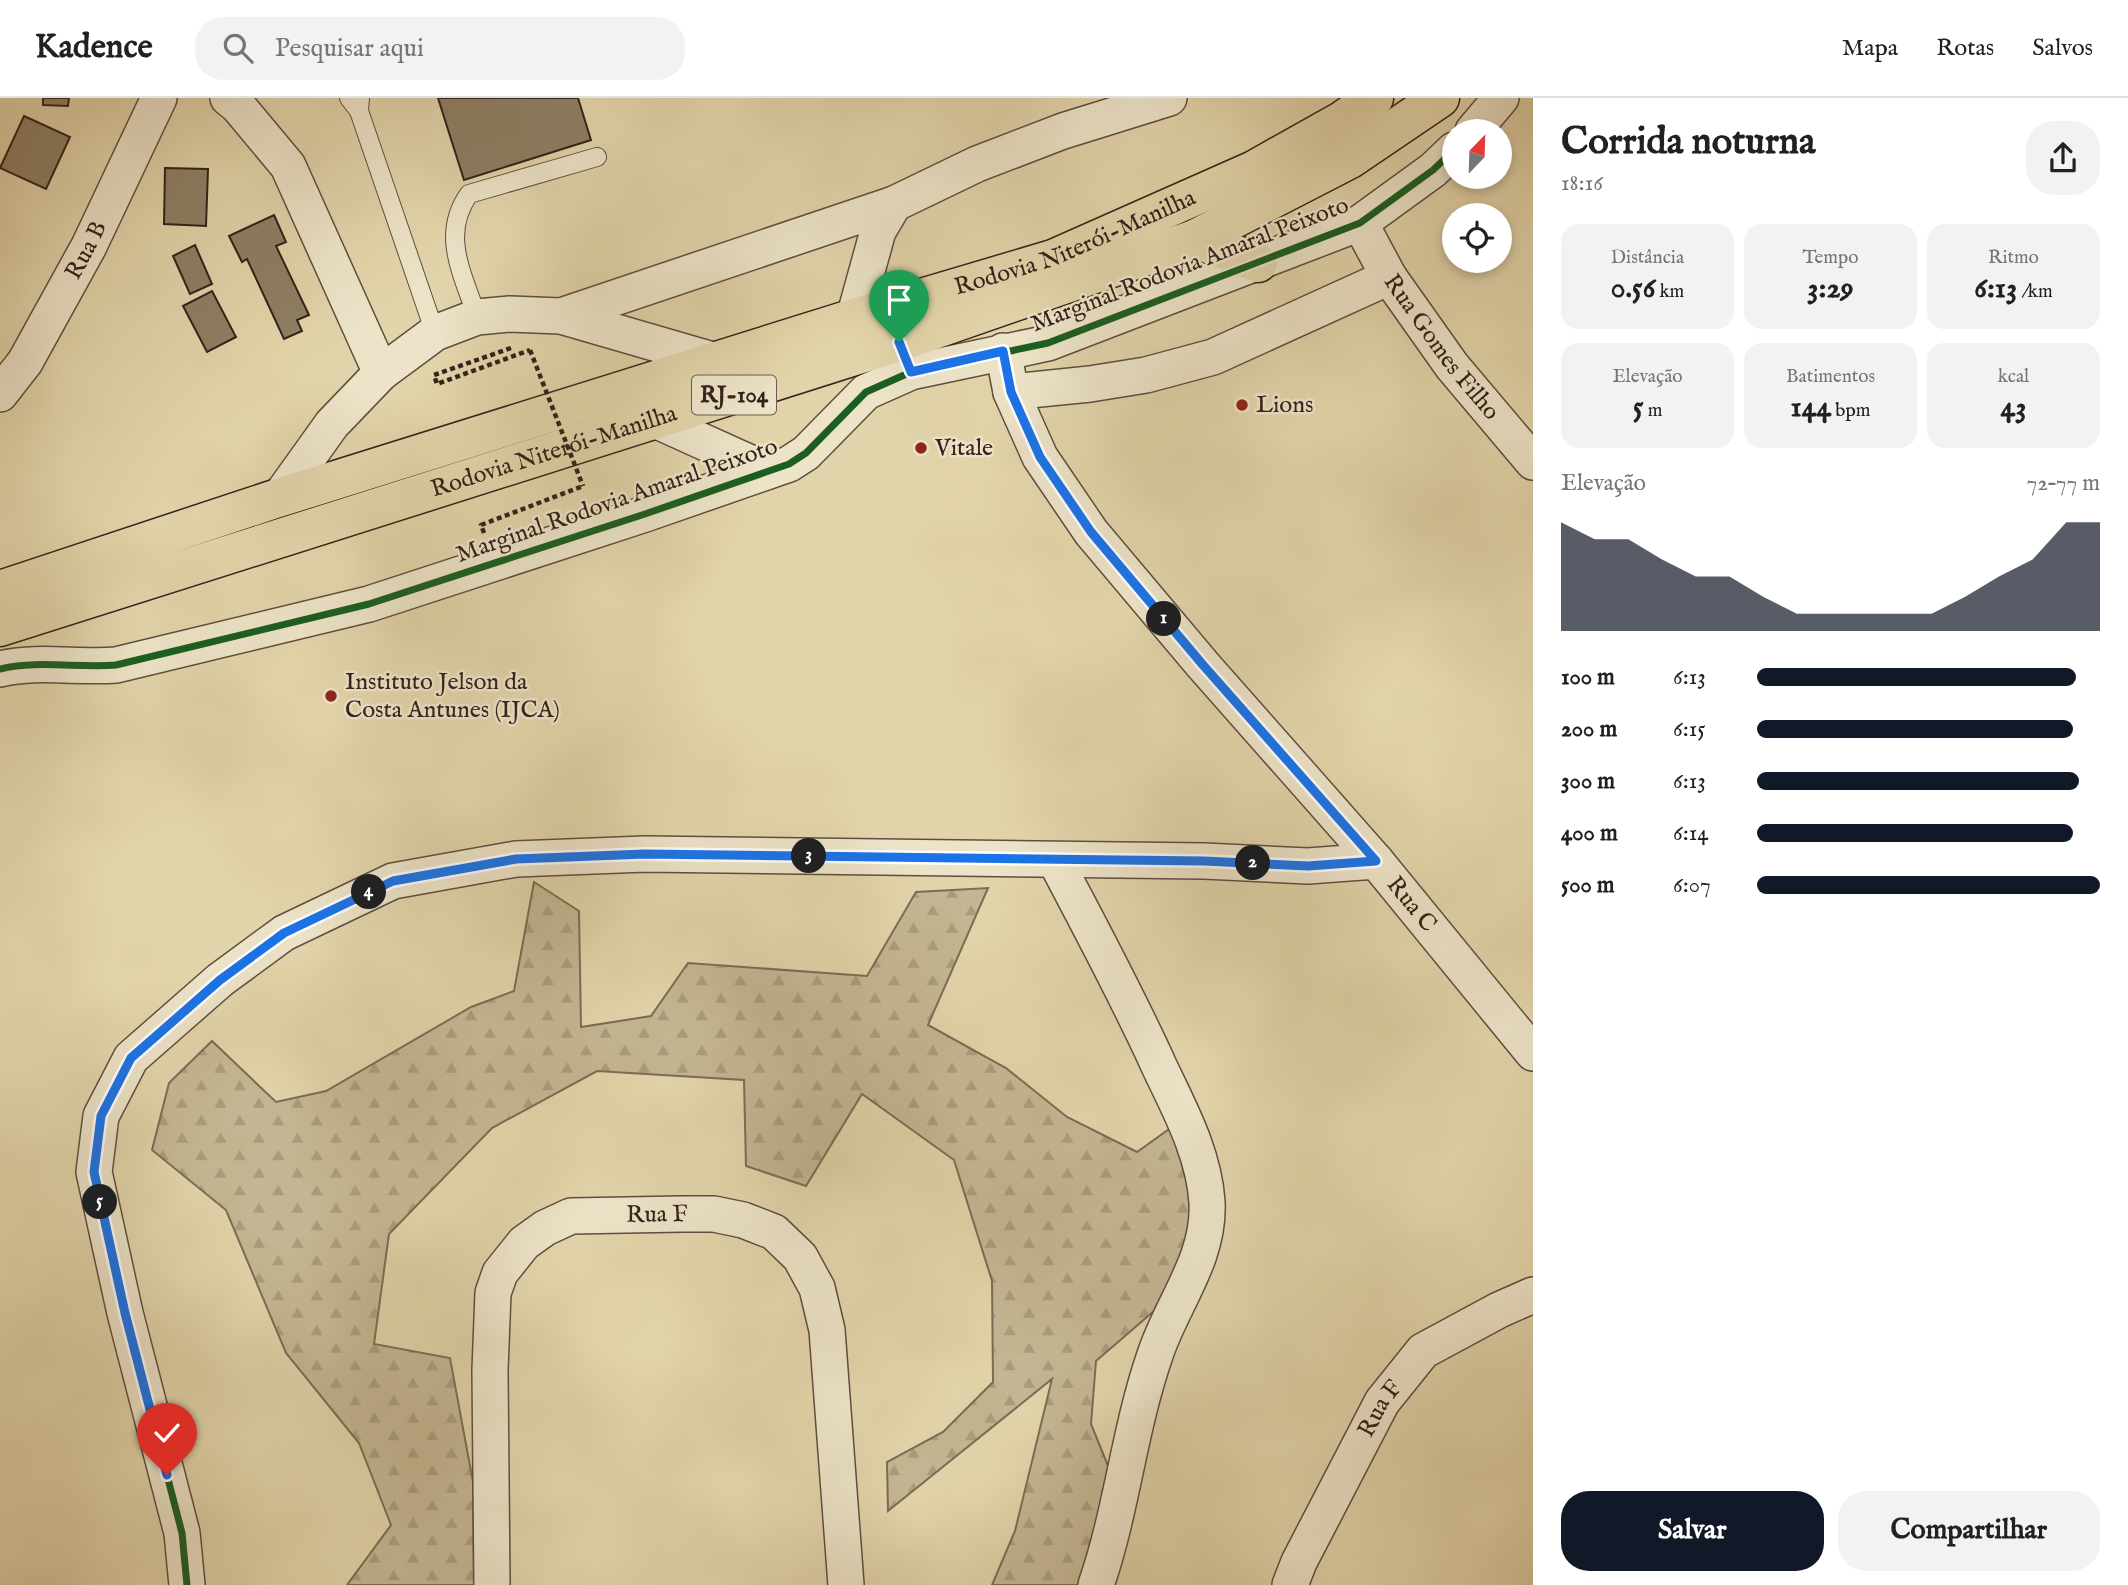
<!DOCTYPE html>
<html lang="pt">
<head>
<meta charset="utf-8">
<style>
	body { margin:0; font-family:"IM FELL English",serif; background:#f2f2f2; color:#202124; height:100vh; display:flex; flex-direction:column; font-size:26px; white-space:nowrap }
	* { box-sizing:border-box; margin:0 }
	p { font-size:23px; color:#757577 }
	.icon { flex:none; width:38px; height:38px; fill:none; stroke:currentColor; stroke-width:2; stroke-linecap:round; stroke-linejoin:round }
	.map { position:relative; flex:1; overflow:hidden }
	.panel { display:flex; flex-direction:column; background:#fff; width:595px }
	.panel>* { flex:none }
	.needle { width:46px; rotate:23deg }
	.controls { position:absolute; left:1442px; top:21px; display:grid; gap:14px }
	.controls a { display:grid; place-items:center; width:70px; height:70px; border-radius:50%; background:#fff; box-shadow:0 4px 10px #0003; font-size:35px }
	.pin { position:absolute; display:grid; place-items:center; width:60px; height:60px; color:#fff; margin:-72px -30px; border-radius:50% 50% 50% 0; rotate:-45deg; box-shadow:0 0 7px #0007 }
	.pin .icon { rotate:45deg }
	.km { position:absolute; width:35px; height:35px; margin:-18px; border-radius:50%; background:#222; color:#fff; font-size:19px; line-height:35px; text-align:center }
	.round { display:grid; place-items:center; flex:none; width:74px; height:74px; border-radius:28px; background:#f2f2f2 }
	.summary { display:flex; align-items:center; justify-content:space-between; height:119px; padding:0 28px }
	h1 { font-size:38px; font-weight:800; line-height:52px }
	.figures { display:grid; grid-template-columns:repeat(3,1fr); gap:10px; height:119px; padding:7px 28px }
	.figures div { display:grid; align-content:center; border-radius:18px; background:#f2f2f2; text-align:center }
	.figures b { font-size:30px; font-weight:800 }
	.figures small { font-size:19px; font-weight:400 }
	.figures p { font-size:19px }
	.chart { height:196px; padding:14px 28px }
	.chart p { display:flex; justify-content:space-between }
	.chart svg { width:100%; height:126px; margin-top:7px; fill:#111827; opacity:.7 }
	.cta { display:flex; gap:14px; margin-top:auto; padding:14px 28px }
	.cta a { flex:1; height:80px; border-radius:28px; background:#111827; color:#fff; font-size:28px; font-weight:800; line-height:80px; text-align:center }
	.cta a+a { background:#f2f2f2; color:#202124 }
	ul { padding:0 28px; list-style:none; font-size:23px }
	li { display:grid; grid-template-columns:112px 84px 1fr; align-items:center; height:52px }
	li i { height:18px; border-radius:9px; background:#111827 }
	header { display:flex; align-items:center; gap:42px; box-sizing:border-box; height:98px; padding:0 35px; background:#fff; border-bottom:2px solid #e0e0e0 }
	header strong { font-size:33px }
	nav { display:flex; gap:38px; margin-inline-start:auto; font-size:24px }
	.search { width:490px; height:63px; background:#f2f2f2; display:flex; align-items:center; gap:18px; box-sizing:border-box; padding:0 24px; border-radius:28px; color:#757577; font-size:26px }
	main { display:flex; flex:1; min-height:0 }
	.map>svg:first-child { display:block }
</style>
</head>
<body>
<header>
<strong>Kadence</strong>
<div class="search"><svg class="icon" aria-label="search" viewBox="0 0 24 24"><circle cx="10" cy="10" r="6"/><path d="M15 15l6 6"/></svg>Pesquisar aqui</div>
<nav><a>Mapa</a><a>Rotas</a><a>Salvos</a></nav>
</header>
<main>
<div class="map">
<svg width="1533" height="1487" viewBox="0 0 1533 1487">
	<defs>
		<pattern id="forest-firs" width="22" height="20" patternUnits="userSpaceOnUse" patternTransform="scale(1.75)"><rect width="22" height="20" fill="#c4b692"/><path d="M5 1l3.5 6h-7zM16 11l3.5 6h-7z" fill="#a99c7d"/></pattern>
	</defs>
	<rect width="100%" height="100%" fill="#e2d4aa"/>
	<filter id="stains"><feTurbulence type="fractalNoise" baseFrequency=".00286" numOctaves="4"/><feColorMatrix values="0 0 0 0 .2 0 0 0 0 .09 0 0 0 0 .02 0 0 0 .5 -.17"/></filter>
	<radialGradient id="worn" r=".72"><stop offset=".6" stop-color="#630" stop-opacity="0"/><stop offset="1" stop-color="#630" stop-opacity=".3"/></radialGradient>
	<path fill="url(#forest-firs)" stroke="#7b6c56" stroke-width="2" d="M534 784 579 813 581 929 651 918 688 865 867 878 916 794 988 790 928 927 1006 970 1067 1019 1137 1054 1179 1024 1198 1149 1169 1200 1096 1263 1091 1326 1115 1385 1090 1487H992L1015 1433 1052 1281 888 1413 887 1364 943 1334 993 1284 992 1183 954 1062 862 996 806 1088 746 1068 744 982 597 973 492 1030 389 1136 374 1246 450 1260 473 1384 474 1487H347L391 1427 359 1345 286 1255 226 1112 152 1052 169 985 212 943 276 1004 326 993 471 909 514 893Z"/>
	<path fill="#8e7f65" stroke="#32221b" stroke-width="2" d="M43 0H69L68 8 43 7Z
		M438 0H578L591 42 464 82Z
		M24 18 70 39 46 91 0 70Z
		M165 70 208 71 206 128 164 126Z
		M274 117 286 144 276 148 309 217 297 222 302 233 284 241 247 161 242 164 229 138Z
		M195 147 212 186 190 196 173 158Z
		M212 193 236 239 207 254 183 208Z"/>
	<g fill="none" stroke-linecap="round" stroke-linejoin="round">
		<g stroke="#5e4e3f" stroke-width="20">
			<path id="lane" d="M349 0 359 13 360 0
				M359 13 435 235
				M477 219C463 176 440 137 469 96L597 59"/>
		</g>
		<g stroke="#5e4e3f" stroke-width="38">
			<g id="street">
				<path d="M228 0 238 8 288 68 381 275"/>
				<path d="M1473 33 1501 0"/>
				<path id="s1" d="M1360 125 1389 179 1452 268 1533 364"/>
				<path d="M561 218 894 106"/>
				<path d="M854 220 878 133 894 106 977 66 1063 33 1169 0"/>
				<path id="s2" d="M1003 253 1011 294 1040 359 1091 434 1203 567 1376 763 1533 955"/>
				<path d="M1011 294 1090 286 1146 277 1213 259 1389 179"/>
				<path id="s3" d="M0 296 25 264 89 148 159 0"/>
				<path d="M655 322 768 373"/>
				<path d="M279 400 332 326 381 275 435 235 477 219 510 216 561 218 716 263"/>
				<path d="M0 571C37 562 78 570 116 567L369 506 645 416 789 366 806 355 866 294 911 274 1048 245 1360 125 1433 72 1454 52"/>
				<path d="M1055 762C1091 831 1128 899 1160 970 1180 1012 1204 1056 1207 1104 1210 1161 1172 1205 1155 1257 1129 1332 1122 1412 1096 1487"/>
				<path d="M187 1487 182 1435 125 1215 94 1074 101 1018 131 960 220 882 284 835 393 783 516 761 645 756 1204 763 1308 768 1376 763"/>
				<path id="s4" d="M492 1487 490 1272 493 1195 500 1175 524 1145 545 1130 571 1118 682 1116H714L743 1122 774 1134 800 1159 817 1190 827 1232 846 1487"/>
				<path id="s5" d="M1290 1487 1299 1464 1382 1304 1423 1253 1499 1212 1533 1197"/>
			</g>
		</g>
		<g stroke="#32221b" stroke-width="41">
			<g id="highway">
				<path d="M1195 141 1258 165"/>
				<path id="s6" d="M0 492 275 401 854 220 1053 161 1254 72 1343 22 1374 0"/>
				<path id="s7" d="M0 529 899 244 1195 141 1350 61 1440 0"/>
			</g>
		</g>
		<path stroke="#32221b" stroke-width="4.5" stroke-dasharray="5 3.5" stroke-linecap="butt" d="M511 250 434 277 437 286 530 252
			M484 435 481 427 583 388"/>
		<use href="#lane" stroke="#ece3c8" stroke-width="18"/>
		<use href="#street" stroke="#ece3c8" stroke-width="35"/>
		<use href="#highway" stroke="#e2d4aa" stroke-width="38"/>
		<path stroke="#32221b" stroke-width="4.5" stroke-dasharray="5 3.5" stroke-linecap="butt" d="M530 252 583 388"/>
		<g stroke="#ece3c8" stroke-width="11">
			<path id="cycleway" d="M0 571C37 562 78 570 116 567L369 506 645 416 789 366 806 355 866 294 911 274 1048 245 1360 125 1433 72 1454 52
				M187 1487 182 1435 125 1215 94 1074 101 1018 131 960 220 882 284 835 393 783 516 761 645 756 1204 763 1308 768 1376 763"/>
		</g>
		<use href="#cycleway" stroke="#1b5e20" stroke-width="7"/>
	</g>
	<g fill="none" stroke-linecap="round" stroke-linejoin="round">
		<g stroke="#fff" stroke-width="14">
			<path id="route" d="M167 1377 125 1215 94 1074 101 1018 131 960 220 882 284 835 393 783 516 761 645 756 1204 763 1308 768 1376 763 1203 567 1091 434 1040 359 1011 294 1003 253 911 274 899 244"/>
		</g>
		<use href="#route" stroke="#1a73e8" stroke-width="9"/>
	</g>
	<g fill="#8f2418" stroke="#ece3c8" stroke-width="2.5">
		<circle cx="1242" cy="307" r="7"/>
		<circle cx="921" cy="350" r="7"/>
		<circle cx="331" cy="598" r="7"/>
	</g>
	<g text-anchor="middle" dominant-baseline="central" stroke-width="5" stroke-linejoin="round" paint-order="stroke">
		<rect fill="#ece3c8" stroke="#6a5c4f" stroke-width="2" x="692" y="277.5" width="84" height="39" rx="5"/>
		<g font-size="23" font-weight="bold" fill="#32221b">
			<text x="734" y="297">RJ-104</text>
		</g>
		<g font-size="24" fill="#32221b" stroke="#ece3c8">
			<text stroke="none"><textPath href="#s6" startOffset="1130">Rodovia Niterói-Manilha</textPath></text>
			<text stroke="none"><textPath href="#s3" startOffset="168">Rua B</textPath></text>
			<text transform="translate(1190 167) rotate(-21)">Marginal Rodovia Amaral Peixoto</text>
			<text stroke="none"><textPath href="#s1" startOffset="149">Rua Gomes Filho</textPath></text>
			<text stroke="none"><textPath href="#s7" startOffset="581">Rodovia Niterói-Manilha</textPath></text>
			<text transform="translate(617 403) rotate(-19)">Marginal Rodovia Amaral Peixoto</text>
			<text stroke="none"><textPath href="#s2" startOffset="695">Rua C</textPath></text>
			<text stroke="none"><textPath href="#s4" startOffset="492">Rua F</textPath></text>
			<text stroke="none"><textPath href="#s5" startOffset="198">Rua F</textPath></text>
		</g>
		<g font-size="24" fill="#32221b" stroke="#ece3c8" text-anchor="start">
			<text x="1256" y="307">Lions</text>
			<text x="935" y="350">Vitale</text>
			<text x="345" y="584">Instituto Jelson da<tspan x="345" dy="28">Costa Antunes (IJCA)</tspan></text>
		</g>
	</g>
	<rect width="100%" height="100%" filter="url(#stains)"/>
	<rect width="100%" height="100%" fill="url(#worn)"/>
</svg>
<div class="controls">
<a><svg class="needle" viewBox="-14 -14 28 28"><path d="M0-13l5 13h-10z" fill="#e53935"/><path d="M0 13l5-13h-10z" fill="#757577"/></svg></a>
<a><svg class="icon" aria-label="locate" viewBox="0 0 24 24"><circle cx="12" cy="12" r="6"/><path d="M12 2v4M12 18v4M2 12h4M18 12h4"/></svg></a>
</div>
<div class="pin" style="left:899px;top:244px;background:#1e9e55"><svg class="icon" aria-label="arrive" viewBox="0 0 24 24"><path d="M6 21V4h12l-3 4 3 4H6"/></svg></div>
<div class="pin" style="left:167px;top:1377px;background:#d93025"><svg class="icon" aria-label="check" viewBox="0 0 24 24"><path d="M5 12l5 5 9-10"/></svg></div>
<b class="km" style="left:1164px;top:521px">1</b>
<b class="km" style="left:1253px;top:765px">2</b>
<b class="km" style="left:809px;top:758px">3</b>
<b class="km" style="left:369px;top:794px">4</b>
<b class="km" style="left:100px;top:1104px">5</b>
</div>
<section class="panel">
<div class="summary"><div><h1>Corrida noturna</h1><p>18:16</p></div><a class="round"><svg class="icon" aria-label="share" viewBox="0 0 24 24"><path d="M12 15V3M7 8l5-5 5 5M5 13v7h14v-7"/></svg></a></div>
<div class="figures">
<div><p>Distância</p><b>0.56<small> km</small></b></div>
<div><p>Tempo</p><b>3:29</b></div>
<div><p>Ritmo</p><b>6:13<small> /km</small></b></div>
</div>
<div class="figures">
<div><p>Elevação</p><b>5<small> m</small></b></div>
<div><p>Batimentos</p><b>144<small> bpm</small></b></div>
<div><p>kcal</p><b>43</b></div>
</div>
<div class="chart"><p><span>Elevação</span>72–77 m</p>
<svg viewBox="0 0 160 44" preserveAspectRatio="none"><path d="M0 44V6L10 12L20 12L30 19L40 25L50 25L60 32L70 38L80 38L90 38L100 38L110 38L120 32L130 25L140 19L150 6L160 6V44z"/></svg>
</div>
<ul>
<li><b>100 m</b>6:13<i style="width:93%"></i></li>
<li><b>200 m</b>6:15<i style="width:92%"></i></li>
<li><b>300 m</b>6:13<i style="width:94%"></i></li>
<li><b>400 m</b>6:14<i style="width:92%"></i></li>
<li><b>500 m</b>6:07<i style="width:100%"></i></li>
</ul>
<div class="cta"><a>Salvar</a><a>Compartilhar</a></div>
</section>
</main>
</body>
</html>
